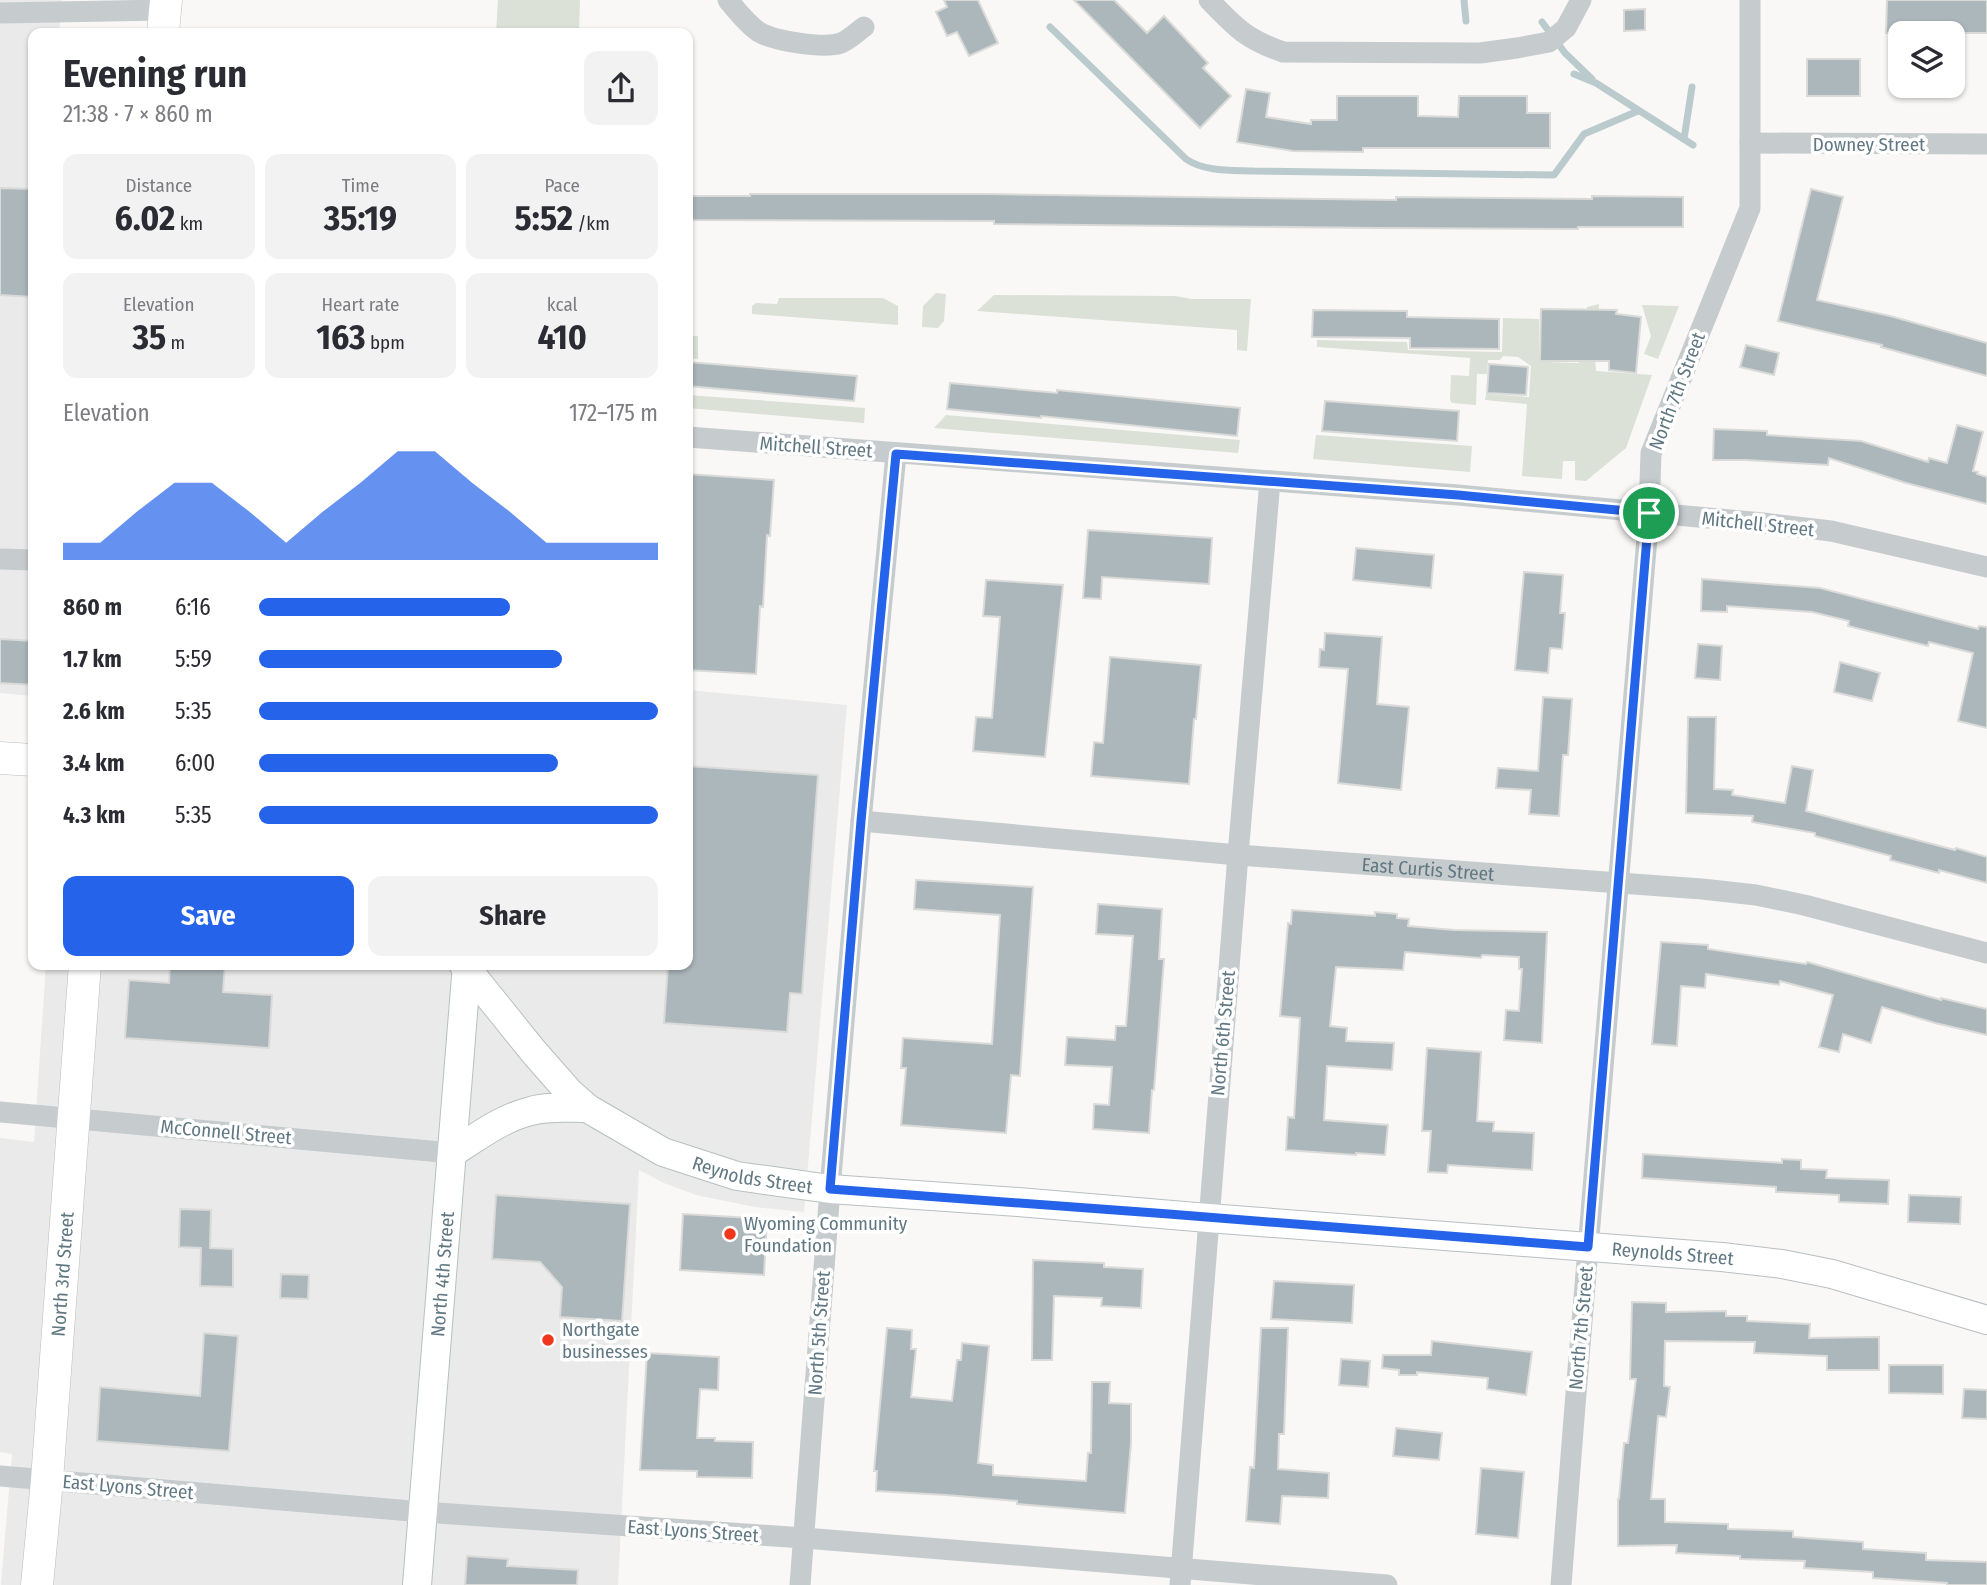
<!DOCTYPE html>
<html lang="en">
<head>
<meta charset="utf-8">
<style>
	body { margin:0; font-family:"Fira Sans Condensed",sans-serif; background:#f2f2f3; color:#2b2b33; height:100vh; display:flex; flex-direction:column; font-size:26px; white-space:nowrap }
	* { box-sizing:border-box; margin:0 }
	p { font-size:23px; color:#7c7c81 }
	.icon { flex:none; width:38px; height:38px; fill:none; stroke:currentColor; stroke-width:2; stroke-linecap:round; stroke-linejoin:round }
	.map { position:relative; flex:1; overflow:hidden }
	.details { position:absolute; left:28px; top:28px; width:665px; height:942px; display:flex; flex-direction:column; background:#fff; border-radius:14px; box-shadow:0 2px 5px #0004 }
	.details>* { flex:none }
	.fabs { position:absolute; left:1888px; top:21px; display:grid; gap:14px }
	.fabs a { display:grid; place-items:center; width:77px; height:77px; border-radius:14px; background:#fff; box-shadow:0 2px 5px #0004; font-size:35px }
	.pin { position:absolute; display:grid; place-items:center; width:60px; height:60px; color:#fff; margin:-30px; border:4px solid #fff; border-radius:50%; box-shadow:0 2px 7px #0007 }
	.round { display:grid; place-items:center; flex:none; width:74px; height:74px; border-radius:14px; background:#f2f2f3 }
	.headline { display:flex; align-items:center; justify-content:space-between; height:119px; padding:0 35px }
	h1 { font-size:38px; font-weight:700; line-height:52px }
	.figures { display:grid; grid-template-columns:repeat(3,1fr); gap:10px; height:119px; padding:7px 35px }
	.figures div { display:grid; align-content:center; border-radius:14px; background:#f2f2f3; text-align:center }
	.figures b { font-size:35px; font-weight:700 }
	.figures small { font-size:19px; font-weight:400 }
	.figures p { font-size:19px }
	.chart { height:196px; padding:14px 35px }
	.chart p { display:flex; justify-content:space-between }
	.chart svg { width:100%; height:126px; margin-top:7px; fill:#2563eb; opacity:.7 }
	.primary-button { display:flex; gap:14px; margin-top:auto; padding:14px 35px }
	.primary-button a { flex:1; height:80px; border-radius:14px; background:#2563eb; color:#fff; font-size:28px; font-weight:700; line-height:80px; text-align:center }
	.primary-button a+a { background:#f2f2f3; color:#2b2b33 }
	ul { padding:0 35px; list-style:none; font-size:23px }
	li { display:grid; grid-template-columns:112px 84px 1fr; align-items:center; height:52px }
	li i { height:18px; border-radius:9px; background:#2563eb }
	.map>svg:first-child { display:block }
</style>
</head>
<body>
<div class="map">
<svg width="1987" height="1585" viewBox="0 0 1987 1585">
	<rect width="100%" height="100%" fill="#f9f8f6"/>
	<path fill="#e9eae9" d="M0 0H62L59 33H33V696L0 693Z
		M688 690 847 705 804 1212 755 1207 696 1195 664 1183 639 1170 618 1585H1L12 1454 0 1452V1138L34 1142 46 964H688Z"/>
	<path fill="#dbe1d6" d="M498 0H580L579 33H496Z
		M936 293 946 294 944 321 938 328 922 327 923 306Z
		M994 295 1175 296 1192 299H1251L1247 351 1237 350V330L977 311Z
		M779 298H883L898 306V325L752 314V306L756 303 777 304Z
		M1599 304 1595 358 1596 371 1652 375 1626 448 1586 481 1575 480V461H1563L1562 479 1522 476 1527 404 1485 400 1486 394 1529 397 1531 366 1518 357 1503 356 1500 360H1488L1487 374H1477L1476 405 1452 403 1450 400 1451 375 1469 376 1470 358 1317 347V340L1407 342 1408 350 1502 352 1503 318 1539 319V357H1541L1545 336V362L1579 363V336L1587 335V307Z
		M1642 305 1679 306 1658 359 1644 354 1651 336Z
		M688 336H698V359L688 358Z
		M688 395 865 408 864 423 688 408Z
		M946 415 1240 440 1238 453 934 428Z
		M1316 435 1472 446 1470 472 1313 459Z"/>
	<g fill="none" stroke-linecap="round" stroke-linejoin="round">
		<path stroke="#bbcbcd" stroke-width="7" d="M1464 0 1466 21
			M1542 22 1565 53 1592 79
			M1050 27 1186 159C1204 172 1233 170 1254 171L1554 175 1584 134 1638 111
			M1574 74 1596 83 1693 145
			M1684 139 1692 87"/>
	</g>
	<path fill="#acb7bb" stroke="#dadad8" stroke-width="2" d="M944 0H978L998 43 969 56 957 32 947 36 936 12 947 7Z
		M1074 0H1114L1147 33 1164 16 1208 63 1203 68 1231 96 1200 128Z
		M1887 0H1987V33H1886Z
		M1645 9V30L1624 31V10Z
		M1807 59H1860V96H1807Z
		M1246 89 1270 93 1266 117 1311 124V120H1337V96H1418V116L1458 117 1459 96H1527V113H1550V148H1363V152L1293 151 1237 142Z
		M0 188 33 189V297L0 295Z
		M1811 189 1843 197 1817 300 1890 316 1987 343V376L1881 347 1882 345 1778 321Z
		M750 194H987L1396 200V197L1592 199V196L1683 197V227H1578V229L1378 228 994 224V221L688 220V196H750Z
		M1541 309 1617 310 1616 314 1641 317 1636 373 1609 370V361H1540Z
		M1313 310 1407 311V317L1499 319V349L1410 348V338L1312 337Z
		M1746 345 1779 353 1774 375 1740 367Z
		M688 362 857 376 854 401 688 386Z
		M1489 364 1528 367 1526 395 1487 393Z
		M950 383 1057 393V390L1240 408 1237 436 1041 416V418L947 409Z
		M1325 401 1459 411 1457 441 1322 431Z
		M1957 425 1983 432 1973 471 1978 472 1977 474 1987 477V504L1906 483 1829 458 1828 465 1745 460H1713L1714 429 1767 431V435L1861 441 1928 462 1929 458 1947 463Z
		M688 474 774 480 770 536 767 535 763 607 760 606 756 674 688 670Z
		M1088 530 1212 538 1209 584 1102 577 1101 599 1083 598Z
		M1356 548 1434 555 1431 588 1353 580Z
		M1524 572 1563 575 1560 613H1565L1562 649 1550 648 1548 673 1515 670Z
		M1702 579 1820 588 1978 629 1979 626 1987 627V728L1958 721 1973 653 1929 642 1928 646 1848 626 1849 621 1812 612 1727 606V612L1701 611Z
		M986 580 1063 585 1045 757 973 751 976 717 992 718 1000 617 983 616Z
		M1325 633 1382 637 1377 704 1409 707 1401 790 1338 783 1348 669 1319 667 1320 649 1324 650Z
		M0 639 33 641V685L0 683Z
		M1698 644 1722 646 1720 680 1695 678Z
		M1110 657 1201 665 1196 719H1194L1189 784 1091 776 1094 742 1103 743Z
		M1840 662 1880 673 1872 701 1834 692Z
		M1543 697 1572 699 1568 755H1563L1559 816 1529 814 1531 790 1496 788 1498 768 1538 771Z
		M1688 717H1716L1714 789 1733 790 1732 795 1785 803 1792 766 1813 770 1806 811 1955 850 1956 848 1987 857V883L1939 870V873L1890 860 1891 856 1815 836V833L1752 822 1753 816 1686 813Z
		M688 766 818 775 802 994 790 993 787 1032 664 1023 668 964H688Z
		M916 880 1033 887 1020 1076 1011 1075 1006 1133 901 1125 906 1068H901L903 1038 992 1044 1000 915 914 909Z
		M1098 904 1162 909 1159 959H1164L1154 1090H1152L1149 1133 1093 1129 1094 1104 1109 1105 1112 1067 1065 1065 1067 1037 1115 1040 1116 1026H1126L1133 936 1096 934Z
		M1292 910 1375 916V912L1397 914V918L1409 919 1408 926 1454 930 1547 932 1542 1043 1504 1040 1506 1010 1519 1011 1522 969H1519V957L1482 955 1481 958 1405 952 1403 970 1336 967 1330 1026 1347 1028 1346 1041 1394 1043 1392 1070 1327 1066 1324 1120 1388 1125 1385 1155 1356 1153V1155L1286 1150 1288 1117 1294 1118 1300 1018 1280 1016 1288 923 1291 924Z
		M1661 942 1708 945V949L1806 964 1807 962 1941 1000V998L1987 1009V1035L1935 1023 1882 1007 1871 1043 1843 1034 1839 1052 1819 1047 1833 995 1780 981 1779 985 1706 974 1705 988 1681 986 1677 1046 1652 1044Z
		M170 964H225L223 992 272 995 269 1048 125 1038 129 980 169 983Z
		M1427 1048 1481 1052 1477 1121 1494 1122 1493 1131 1534 1133 1532 1170 1448 1165 1447 1173 1428 1172 1431 1131H1422Z
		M1643 1154 1782 1163V1159L1801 1160V1169L1827 1170 1826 1178 1889 1180 1888 1204 1839 1202V1195L1776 1192V1187L1642 1178Z
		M496 1195 630 1204 622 1321 560 1317 562 1287 540 1262 492 1259Z
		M1909 1195 1961 1197 1960 1224 1908 1222Z
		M180 1209 211 1210 210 1248 233 1249V1287L200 1286 201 1248 179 1247Z
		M683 1214 767 1219 764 1275 680 1270Z
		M1033 1260 1104 1263V1267L1143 1269 1141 1308 1101 1306 1102 1298 1054 1296 1052 1360H1032Z
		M281 1274 309 1275 308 1299 280 1298Z
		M1274 1281 1354 1285 1352 1323 1271 1319Z
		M1632 1302 1666 1303V1312L1726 1311V1316H1747V1321L1810 1324 1809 1338 1879 1337V1370H1827V1356L1754 1353 1755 1342 1665 1341 1664 1386 1670 1387 1666 1417 1658 1416 1651 1499H1665V1522L1728 1524V1529L1793 1531V1537L1863 1542V1549L1926 1553V1560L1987 1562V1585H1947V1583L1873 1578V1572L1804 1568 1805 1561 1740 1559V1556L1676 1553 1677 1545 1618 1546V1499H1619L1624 1443H1628L1636 1379H1630Z
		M887 1328 912 1330 911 1349H916L911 1397 952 1401 957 1360H961L962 1343 989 1346 978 1463 993 1465V1475L1086 1481 1088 1453H1091L1092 1382H1110L1109 1403 1131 1404V1443L1125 1513 1017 1504V1501L946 1495 876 1491 877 1471H874L875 1459Z
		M1261 1328H1288L1284 1434H1279L1278 1469 1329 1473 1328 1498 1282 1496 1280 1524 1246 1521 1250 1467 1254 1468Z
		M204 1333 238 1336 229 1451 97 1441 100 1387 200 1396Z
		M1432 1341 1532 1352 1526 1395 1487 1389 1488 1378 1417 1372V1375H1399V1370L1382 1368 1383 1355H1431Z
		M647 1353 719 1357 718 1390 700 1389 697 1438H715V1441L753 1442 752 1478 697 1477V1471L640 1470Z
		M1341 1359 1370 1361 1368 1387 1339 1385Z
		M1889 1365H1943V1394L1889 1393Z
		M1964 1389 1987 1390V1419L1962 1418Z
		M1396 1428 1442 1433 1439 1460 1393 1456Z
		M1481 1468 1524 1472 1518 1538 1476 1534Z
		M467 1556 508 1559 507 1566 578 1570 577 1585H465Z"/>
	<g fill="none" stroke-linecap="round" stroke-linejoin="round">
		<g stroke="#b8bfc2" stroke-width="30">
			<g id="secondary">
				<path id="s2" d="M463 964 533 1051 569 1092 587 1108 663 1152 737 1176 830 1189 1018 1202 1208 1218 1722 1257 1782 1264 1832 1274 1987 1320"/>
				<path d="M452 1153C477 1137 502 1118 531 1111 548 1106 569 1108 587 1108"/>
				<path id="s3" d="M417 1585 467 964"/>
			</g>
		</g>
		<g stroke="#b9bec1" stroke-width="33">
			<g id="primary">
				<path d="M163 33 166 0"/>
				<path d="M0 758 33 760"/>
				<path id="s4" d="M37 1585 47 1480 85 964"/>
			</g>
		</g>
		<g stroke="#c6cbce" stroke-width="21">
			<path d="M728 0C737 11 747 24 759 32 774 41 824 49 841 43 849 40 857 32 864 27"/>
			<path d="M1209 0C1236 28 1246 39 1283 52L1480 53 1517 48 1549 42 1566 28 1581 0"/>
			<path d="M0 13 165 10"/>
			<path d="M1750 143 1987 144"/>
			<path d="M688 437 1458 495 1763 523 1831 531 1987 567"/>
			<path d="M0 559 33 560"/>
			<path id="s1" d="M861 821 1238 855 1702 889 1756 895 1804 905 1987 953"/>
			<path d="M0 1112 452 1153"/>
			<path d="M0 1476 423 1512 804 1538 1387 1585"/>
			<path d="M800 1585 830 1189 861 821 896 454"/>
			<path d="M1180 1585 1238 855 1270 481"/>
			<path d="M1561 1585 1574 1418 1649 513 1651 453 1750 208V0"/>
		</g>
		<use href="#secondary" stroke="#fff" stroke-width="28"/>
		<use href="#primary" stroke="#fff" stroke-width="32"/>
	</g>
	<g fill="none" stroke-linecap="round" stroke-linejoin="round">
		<g stroke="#fff" stroke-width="14">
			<path id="route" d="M896 454 1458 495 1649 513 1588 1247C1335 1228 1083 1206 830 1189L861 821Z"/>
		</g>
		<use href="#route" stroke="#2563eb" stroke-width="9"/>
	</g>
	<g fill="#f1361e" stroke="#fff" stroke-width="2.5">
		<circle cx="730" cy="1234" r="7"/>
		<circle cx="548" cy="1340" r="7"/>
	</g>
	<g text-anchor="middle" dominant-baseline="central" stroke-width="7" stroke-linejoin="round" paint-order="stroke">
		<g font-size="19" fill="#617883" stroke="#fff">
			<text x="1869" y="144">Downey Street</text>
			<text transform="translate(1677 391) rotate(-69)">North 7th Street</text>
			<text transform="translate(816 447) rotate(4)">Mitchell Street</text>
			<text transform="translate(1758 524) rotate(6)">Mitchell Street</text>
			<text stroke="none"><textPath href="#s1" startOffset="569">East Curtis Street</textPath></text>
			<text transform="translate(1223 1033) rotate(-85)">North 6th Street</text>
			<text transform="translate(226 1132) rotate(5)">McConnell Street</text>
			<text stroke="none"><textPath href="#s2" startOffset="371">Reynolds Street</textPath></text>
			<text stroke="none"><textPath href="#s2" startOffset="1295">Reynolds Street</textPath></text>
			<text stroke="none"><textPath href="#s4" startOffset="312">North 3rd Street</textPath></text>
			<text stroke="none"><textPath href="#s3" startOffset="312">North 4th Street</textPath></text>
			<text transform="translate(1581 1328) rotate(-85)">North 7th Street</text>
			<text transform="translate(819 1333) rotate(-86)">North 5th Street</text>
			<text transform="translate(128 1487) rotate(5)">East Lyons Street</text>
			<text transform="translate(693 1531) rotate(4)">East Lyons Street</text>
		</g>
		<g font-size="19" fill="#617883" stroke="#fff" text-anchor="start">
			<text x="744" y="1223">Wyoming Community<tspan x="744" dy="22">Foundation</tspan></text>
			<text x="562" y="1329">Northgate<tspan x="562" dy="22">businesses</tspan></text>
		</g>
	</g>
</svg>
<div class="fabs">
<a><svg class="icon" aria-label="layers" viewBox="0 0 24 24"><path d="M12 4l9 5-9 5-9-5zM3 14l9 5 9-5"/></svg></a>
</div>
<div class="pin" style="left:1649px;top:513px;background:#1e9e55"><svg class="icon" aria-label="arrive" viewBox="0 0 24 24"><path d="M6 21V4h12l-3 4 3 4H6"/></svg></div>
<section class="details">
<div class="headline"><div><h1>Evening run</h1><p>21:38 · 7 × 860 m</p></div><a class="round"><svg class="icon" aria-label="share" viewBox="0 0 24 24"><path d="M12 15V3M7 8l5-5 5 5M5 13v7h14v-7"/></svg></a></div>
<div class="figures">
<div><p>Distance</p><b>6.02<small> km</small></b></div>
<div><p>Time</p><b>35:19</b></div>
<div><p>Pace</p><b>5:52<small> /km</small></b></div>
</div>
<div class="figures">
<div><p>Elevation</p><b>35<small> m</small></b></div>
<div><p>Heart rate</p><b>163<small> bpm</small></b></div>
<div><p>kcal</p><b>410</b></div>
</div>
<div class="chart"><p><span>Elevation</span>172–175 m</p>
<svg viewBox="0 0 160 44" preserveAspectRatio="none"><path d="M0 44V38L10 38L20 27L30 17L40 17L50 27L60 38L70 27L80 17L90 6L100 6L110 17L120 27L130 38L140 38L150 38L160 38V44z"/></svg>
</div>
<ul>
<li><b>860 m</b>6:16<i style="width:63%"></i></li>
<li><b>1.7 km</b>5:59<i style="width:76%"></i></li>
<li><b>2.6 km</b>5:35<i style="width:100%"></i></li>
<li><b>3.4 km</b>6:00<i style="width:75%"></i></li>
<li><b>4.3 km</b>5:35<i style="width:100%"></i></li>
</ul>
<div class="primary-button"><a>Save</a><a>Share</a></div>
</section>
</div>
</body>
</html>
